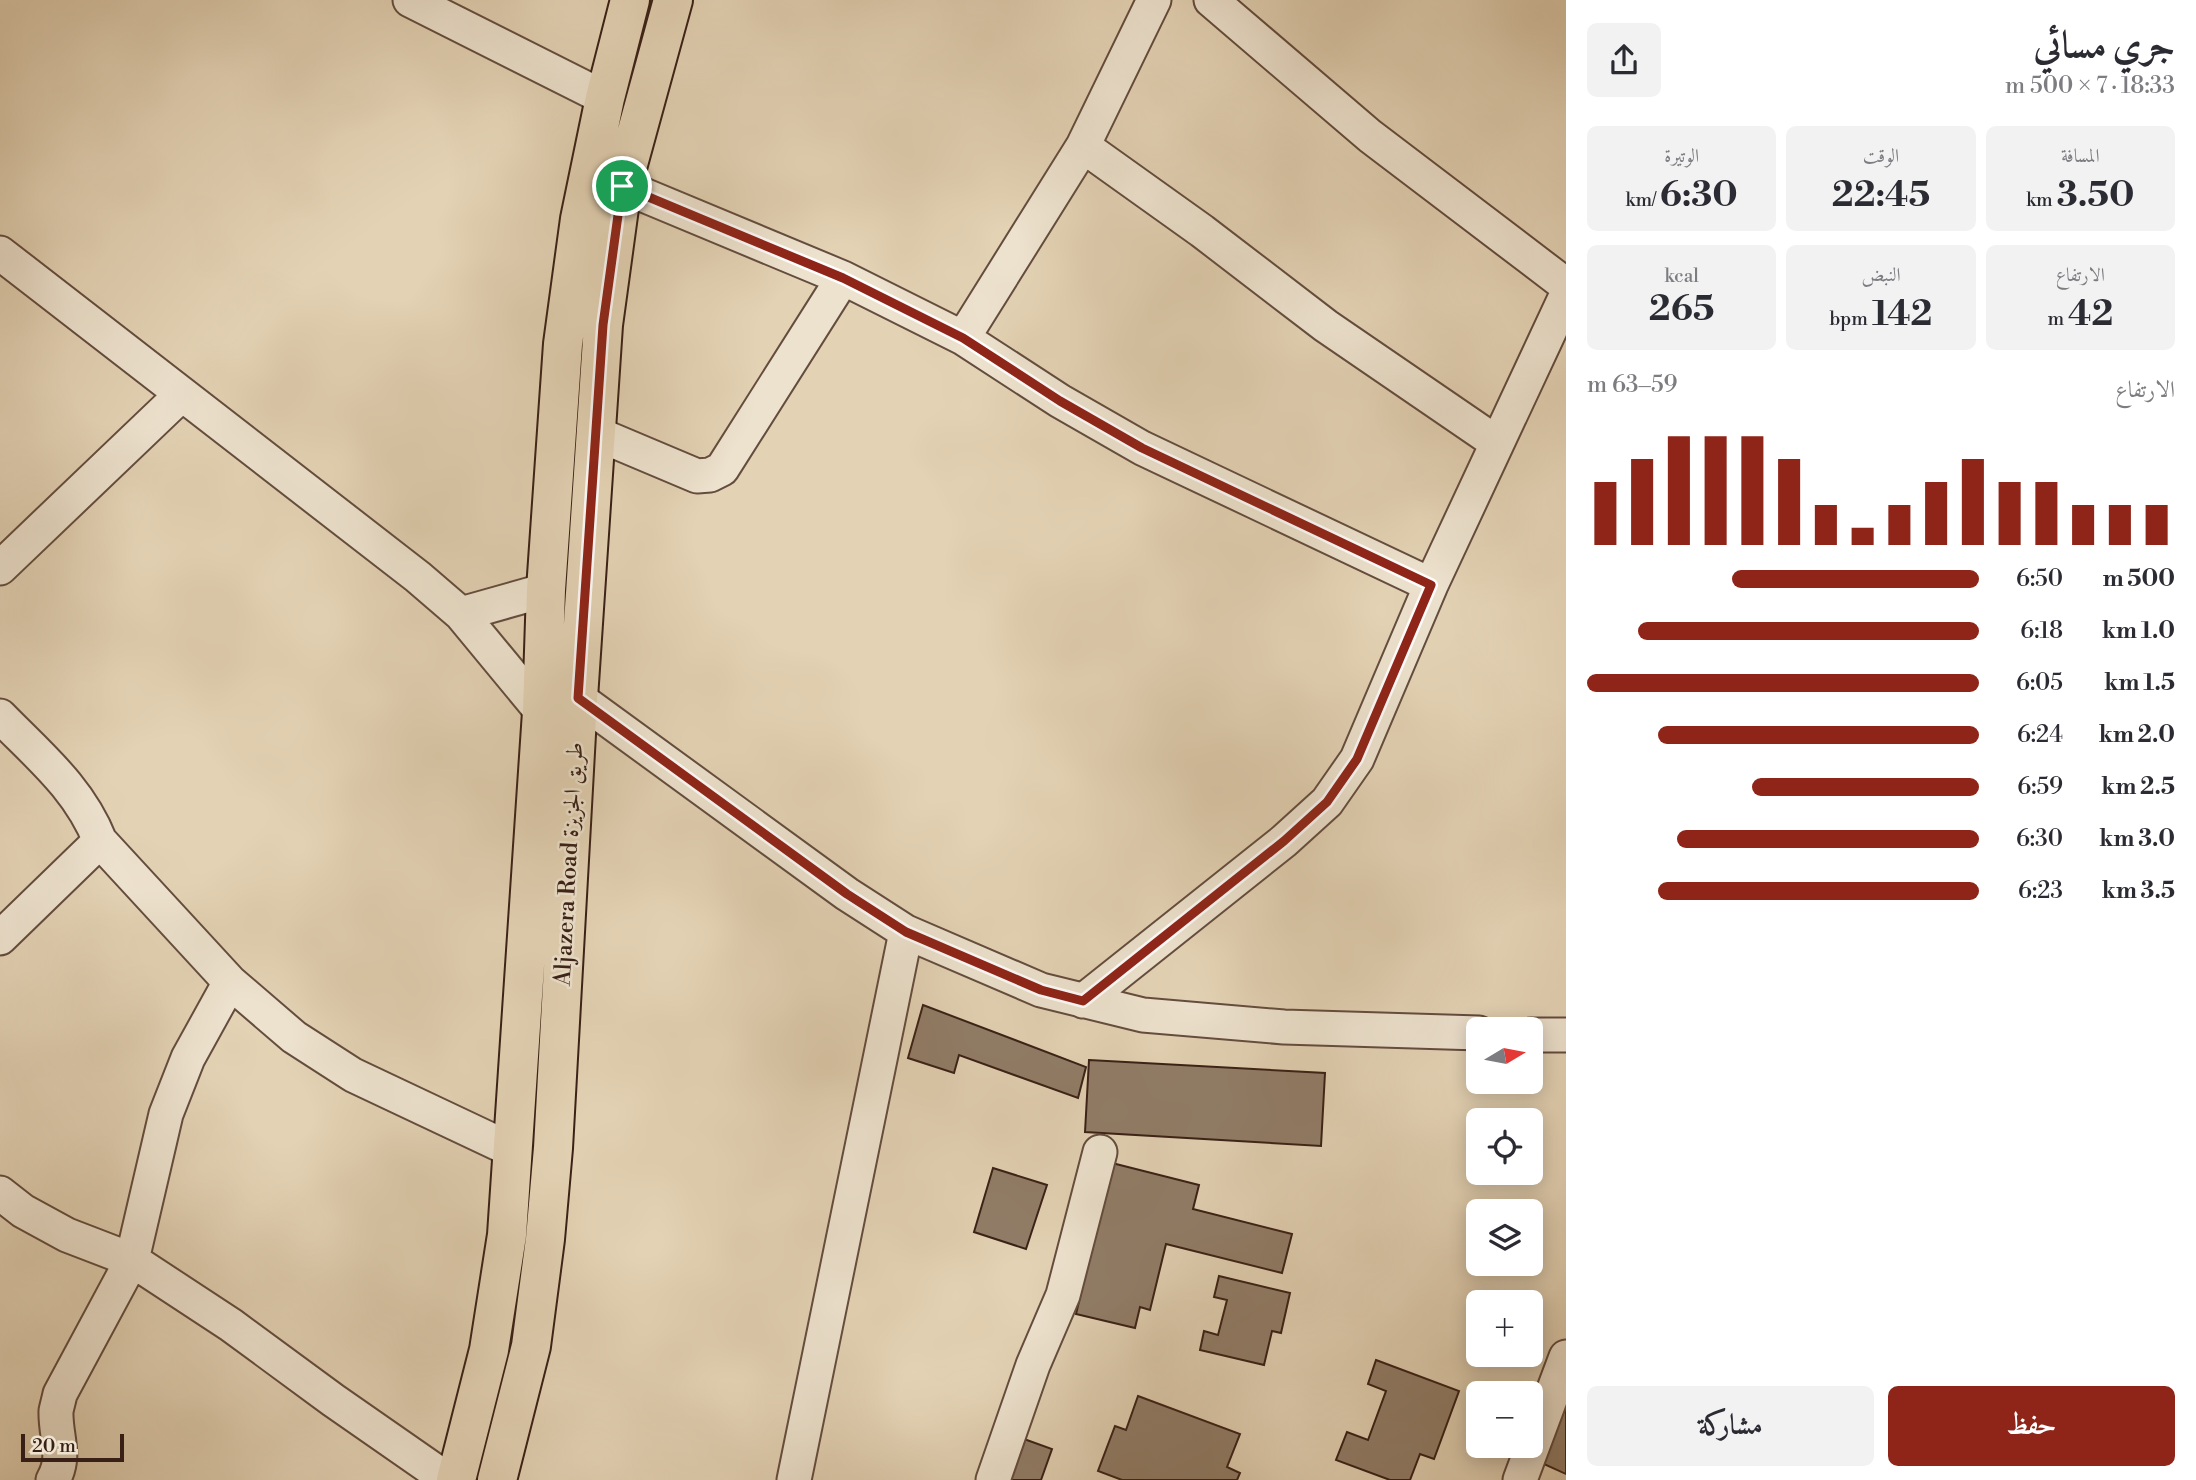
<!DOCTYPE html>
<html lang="ar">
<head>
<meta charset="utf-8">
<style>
	body { margin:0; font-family:"Libre Bodoni",Amiri,serif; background:#f2f2f3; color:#2b2b33; direction:rtl; height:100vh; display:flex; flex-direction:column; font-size:26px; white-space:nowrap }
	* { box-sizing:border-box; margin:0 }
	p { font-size:23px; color:#7c7c81 }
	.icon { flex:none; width:38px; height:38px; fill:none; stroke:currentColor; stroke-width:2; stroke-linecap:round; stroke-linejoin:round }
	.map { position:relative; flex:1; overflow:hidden; direction:ltr }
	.sheet { display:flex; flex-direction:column; background:#fff; width:630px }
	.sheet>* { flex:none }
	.needle { width:46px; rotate:80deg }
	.controls { position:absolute; left:1466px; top:1017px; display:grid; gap:14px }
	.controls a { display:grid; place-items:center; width:77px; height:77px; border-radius:10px; background:#fff; box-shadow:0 4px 18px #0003; font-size:35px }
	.scale { position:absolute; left:21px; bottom:18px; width:103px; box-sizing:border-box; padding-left:7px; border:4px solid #392016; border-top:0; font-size:19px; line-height:24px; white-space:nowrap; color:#392016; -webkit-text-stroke:5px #ede2ce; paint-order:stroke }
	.pin { position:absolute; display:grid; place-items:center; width:60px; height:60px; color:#fff; margin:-30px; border:4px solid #fff; border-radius:50%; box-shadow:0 2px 7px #0007 }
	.round { display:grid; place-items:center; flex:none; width:74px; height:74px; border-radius:10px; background:#f2f2f3 }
	.headline { display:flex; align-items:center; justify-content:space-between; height:119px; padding:0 21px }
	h1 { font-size:38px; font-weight:700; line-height:52px }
	.stats { display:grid; grid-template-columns:repeat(3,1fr); gap:10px; height:119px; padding:7px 21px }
	.stats div { display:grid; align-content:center; border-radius:10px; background:#f2f2f3; text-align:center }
	.stats b { font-size:35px; font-weight:700 }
	.stats small { font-size:19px; font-weight:400 }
	.stats p { font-size:19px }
	.chart { height:196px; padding:14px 21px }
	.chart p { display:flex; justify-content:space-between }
	.chart svg { width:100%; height:126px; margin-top:7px; stroke:#8f2418; stroke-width:6 }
	.action { display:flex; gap:14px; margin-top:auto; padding:14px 21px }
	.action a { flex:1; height:80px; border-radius:10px; background:#8f2418; color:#fff; font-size:28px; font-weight:700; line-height:80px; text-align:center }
	.action a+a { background:#f2f2f3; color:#2b2b33 }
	ul { padding:0 21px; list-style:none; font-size:23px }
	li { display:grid; grid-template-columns:112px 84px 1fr; align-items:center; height:52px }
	li i { height:18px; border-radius:9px; background:#8f2418 }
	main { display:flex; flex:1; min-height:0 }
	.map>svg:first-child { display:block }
</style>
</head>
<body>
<main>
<section class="sheet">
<div class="headline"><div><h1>جري مسائي</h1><p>18:33 · 7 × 500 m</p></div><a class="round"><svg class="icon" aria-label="share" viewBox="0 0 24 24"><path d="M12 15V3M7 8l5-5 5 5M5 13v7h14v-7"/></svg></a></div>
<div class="stats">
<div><p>المسافة</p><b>3.50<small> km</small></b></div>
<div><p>الوقت</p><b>22:45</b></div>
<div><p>الوتيرة</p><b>6:30<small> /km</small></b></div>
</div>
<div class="stats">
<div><p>الارتفاع</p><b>42<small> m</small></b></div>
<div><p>النبض</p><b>142<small> bpm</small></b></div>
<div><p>kcal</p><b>265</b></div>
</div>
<div class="chart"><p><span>الارتفاع</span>59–63 m</p>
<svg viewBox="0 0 160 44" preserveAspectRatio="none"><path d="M5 44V22M15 44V14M25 44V6M35 44V6M45 44V6M55 44V14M65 44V30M75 44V38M85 44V30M95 44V22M105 44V14M115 44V22M125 44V22M135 44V30M145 44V30M155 44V30"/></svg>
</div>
<ul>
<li><b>500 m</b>6:50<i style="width:63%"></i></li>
<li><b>1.0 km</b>6:18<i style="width:87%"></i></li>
<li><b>1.5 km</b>6:05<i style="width:100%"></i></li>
<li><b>2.0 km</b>6:24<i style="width:82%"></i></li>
<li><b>2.5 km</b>6:59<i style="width:58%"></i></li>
<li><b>3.0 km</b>6:30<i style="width:77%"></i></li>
<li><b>3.5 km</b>6:23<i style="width:82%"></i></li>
</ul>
<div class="action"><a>حفظ</a><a>مشاركة</a></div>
</section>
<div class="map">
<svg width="1566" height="1480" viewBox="0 0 1566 1480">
	<rect width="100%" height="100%" fill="#e3d2b4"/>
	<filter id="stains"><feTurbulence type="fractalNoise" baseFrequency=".00286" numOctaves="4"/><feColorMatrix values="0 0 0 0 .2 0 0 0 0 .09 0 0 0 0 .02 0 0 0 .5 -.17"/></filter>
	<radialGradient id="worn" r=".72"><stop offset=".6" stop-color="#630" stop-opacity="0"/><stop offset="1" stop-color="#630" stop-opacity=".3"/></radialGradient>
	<path fill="#917d68" stroke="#392016" stroke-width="2" d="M923 1005 1086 1067 1078 1098 959 1055 954 1073 908 1058Z
		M1089 1060 1325 1073 1321 1146 1085 1132Z
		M1112 1163 1199 1185 1193 1209 1292 1234 1282 1273 1166 1244 1150 1310 1140 1307 1135 1328 1076 1314Z
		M993 1168 1047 1185 1026 1249 974 1232Z
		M1219 1276 1290 1293 1281 1333 1272 1331 1264 1365 1200 1350 1204 1331 1218 1335 1227 1300 1214 1297Z
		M1376 1360 1459 1391 1434 1459 1420 1454 1410 1480H1390L1336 1460 1347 1432 1368 1440 1386 1391 1368 1384Z
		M1566 1391V1474L1535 1460Z
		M1138 1396 1240 1434 1227 1467 1240 1473 1237 1480H1122L1098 1471 1115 1426 1126 1430Z
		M1024 1439 1052 1449 1041 1480H1010Z"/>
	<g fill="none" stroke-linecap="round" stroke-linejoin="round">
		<g stroke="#644c3e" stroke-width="37">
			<path id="minor" d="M410 0 605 98
				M1211 0 1370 136 1566 285
				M1083 146 1202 231 1326 326 1497 443
				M622 186 843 278 963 338 1060 401 1142 448 1431 585
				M0 253 418 577 461 614 542 712
				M963 338 1083 146 1154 0
				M595 433 697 476 710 475 722 469 843 278
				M0 568 181 395
				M461 614 546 590
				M559 689 578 698 847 894 906 932 1041 990 1143 1015 1284 1027 1479 1033
				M0 716C39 756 79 788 100 841L230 982 294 1037 353 1075 514 1151
				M0 938 100 841
				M1083 1001 1284 841 1327 802 1357 759 1431 585 1566 296
				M1531 1035H1566
				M0 1193 23 1211 67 1235 132 1260 231 1325 333 1400 448 1480
				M53 1480C67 1456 55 1436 56 1411 57 1406 59 1399 60 1394L132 1260 166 1114 188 1058 230 982
				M794 1480 906 932
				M993 1480 1033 1365 1063 1295 1100 1152
				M1520 1480 1566 1357"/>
		</g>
		<g stroke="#392016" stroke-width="42">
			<path id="major" d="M456 1480 489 1350 507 1235 542 712 546 590 563 344 580 219 605 98 630 0
				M497 1480 531 1346 545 1239 553 1148 578 698 603 325 622 186 673 0"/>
		</g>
		<use href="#minor" stroke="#ede2ce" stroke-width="33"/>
		<use href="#major" stroke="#e3d2b4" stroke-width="38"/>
	</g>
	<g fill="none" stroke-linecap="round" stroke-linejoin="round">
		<g stroke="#fff" stroke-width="14">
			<path id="route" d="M622 186 843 278 963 338 1060 401 1142 448 1431 585 1357 759 1327 802 1284 841 1083 1001 1041 990 906 932 847 894 578 698 603 325Z"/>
		</g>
		<use href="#route" stroke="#8f2418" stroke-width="9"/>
	</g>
	<g text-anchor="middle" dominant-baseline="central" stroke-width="5" stroke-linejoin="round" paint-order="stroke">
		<g font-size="23" fill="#392016" stroke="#ede2ce">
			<text transform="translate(569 864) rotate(-87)">Aljazera Road طريق الجزيزة</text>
		</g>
	</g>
	<rect width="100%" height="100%" filter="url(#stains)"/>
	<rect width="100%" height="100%" fill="url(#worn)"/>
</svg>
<div class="controls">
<a><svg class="needle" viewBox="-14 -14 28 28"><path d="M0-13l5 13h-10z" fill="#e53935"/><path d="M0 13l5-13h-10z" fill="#7c7c81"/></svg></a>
<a><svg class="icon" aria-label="locate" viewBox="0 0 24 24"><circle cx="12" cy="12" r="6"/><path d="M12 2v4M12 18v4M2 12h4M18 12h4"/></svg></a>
<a><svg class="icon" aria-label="layers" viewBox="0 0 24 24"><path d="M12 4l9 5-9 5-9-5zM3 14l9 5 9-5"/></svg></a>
<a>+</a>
<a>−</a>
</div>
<div class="scale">20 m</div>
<div class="pin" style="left:622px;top:186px;background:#1e9e55"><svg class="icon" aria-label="arrive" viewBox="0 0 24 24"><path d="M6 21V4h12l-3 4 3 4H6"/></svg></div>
</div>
</main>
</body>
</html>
